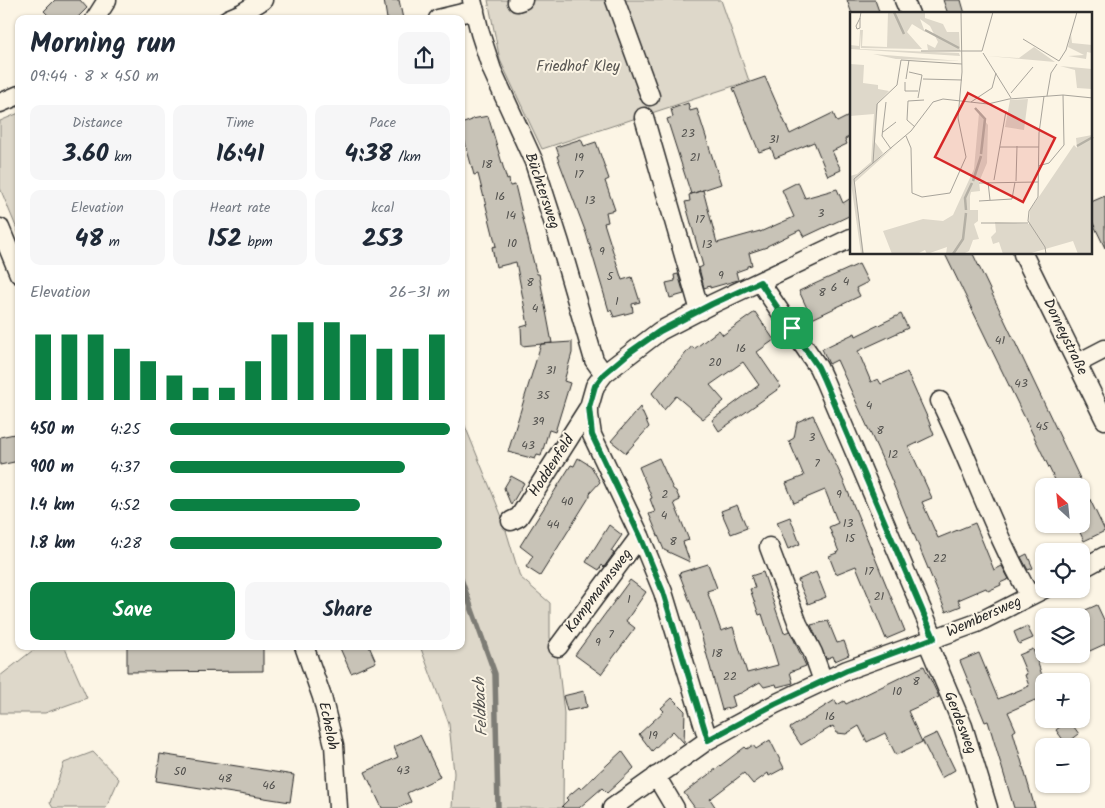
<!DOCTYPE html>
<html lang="en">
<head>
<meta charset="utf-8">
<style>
	body { margin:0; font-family:Kalam,sans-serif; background:#f6f6f7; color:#1f2937; height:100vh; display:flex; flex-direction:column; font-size:19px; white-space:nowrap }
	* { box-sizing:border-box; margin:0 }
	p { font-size:16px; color:#747a83 }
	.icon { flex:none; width:28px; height:28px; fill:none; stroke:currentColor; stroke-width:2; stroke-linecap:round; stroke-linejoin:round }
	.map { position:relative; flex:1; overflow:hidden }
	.side { position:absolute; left:15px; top:15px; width:450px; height:635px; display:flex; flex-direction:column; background:#fff; border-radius:10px; box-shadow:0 1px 4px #0004 }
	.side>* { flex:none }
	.needle { width:32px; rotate:333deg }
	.fabs { position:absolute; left:1035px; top:478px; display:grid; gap:10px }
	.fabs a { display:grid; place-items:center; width:55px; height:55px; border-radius:10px; background:#fff; box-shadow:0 1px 4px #0004; font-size:25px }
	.pin { position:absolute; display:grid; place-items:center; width:42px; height:42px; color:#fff; margin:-21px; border-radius:10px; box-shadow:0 2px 8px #0006 }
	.round { display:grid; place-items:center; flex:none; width:52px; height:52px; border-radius:10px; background:#f6f6f7 }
	.overview { display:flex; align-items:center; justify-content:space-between; height:85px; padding:0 15px }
	h1 { font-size:28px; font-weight:700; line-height:38px }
	.figures { display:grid; grid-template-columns:repeat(3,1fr); gap:8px; height:85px; padding:5px 15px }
	.figures div { display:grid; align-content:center; border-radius:10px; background:#f6f6f7; text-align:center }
	.figures b { font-size:25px; font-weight:700 }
	.figures small { font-size:14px; font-weight:400 }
	.figures p { font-size:14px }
	.chart { height:140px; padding:10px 15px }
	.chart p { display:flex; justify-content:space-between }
	.chart svg { width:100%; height:90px; margin-top:5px; stroke:#0b8043; stroke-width:6 }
	.button { display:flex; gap:10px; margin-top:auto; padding:10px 15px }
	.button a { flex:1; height:58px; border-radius:10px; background:#0b8043; color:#fff; font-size:20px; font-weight:700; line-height:58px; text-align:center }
	.button a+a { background:#f6f6f7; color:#1f2937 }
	ul { padding:0 15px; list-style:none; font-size:16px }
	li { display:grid; grid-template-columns:80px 60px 1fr; align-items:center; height:38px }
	li i { height:12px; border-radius:6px; background:#0b8043 }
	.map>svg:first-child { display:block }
</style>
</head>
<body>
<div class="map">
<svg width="1105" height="808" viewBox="0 0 1105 808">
	<rect width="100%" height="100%" fill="#fcf5e5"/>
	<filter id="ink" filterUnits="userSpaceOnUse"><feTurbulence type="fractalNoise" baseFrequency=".02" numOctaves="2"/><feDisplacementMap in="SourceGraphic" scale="10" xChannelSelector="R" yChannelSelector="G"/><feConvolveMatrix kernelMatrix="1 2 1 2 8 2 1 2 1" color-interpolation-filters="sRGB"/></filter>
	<g filter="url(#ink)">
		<path fill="#ded8ca" stroke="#84827a" d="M488 0H721L749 81 542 149 500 60Z
			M19 113V234L0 188V121Z
			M461 416 502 517 520 577 550 603V638L557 653 564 713 563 808H452L454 773 449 724 420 646H461Z
			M42 646H64L87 698 45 713H0V676L37 647Z
			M93 752 119 779 106 808H53L50 803 64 763Z"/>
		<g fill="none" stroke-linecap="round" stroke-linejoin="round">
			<path stroke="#7d7b74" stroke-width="5.5" d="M461 579 495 674 498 808"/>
		</g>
		<path fill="#c8c3b7" stroke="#2b2b2b" d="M55 0H80L87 8 76 19H52L44 11Z
			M384 0H399L403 19H387Z
			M847 0H875L880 14H852Z
			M943 0H961L965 14H948Z
			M765 77 790 134 833 113 837 122 851 115V136L845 139 847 144 832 151 841 170 828 176 814 142 775 158 771 148 759 152 733 88Z
			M688 103 690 111 697 109 721 184 691 194 667 119 673 117 671 109Z
			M488 116 507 180 509 179 510 186 515 185 535 268 537 274H539L552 343 522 346 521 327 528 325 516 262 496 267 492 247 496 246 478 174 474 175 461 128V124L472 120V119Z
			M581 139 584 146 596 142 609 179 605 181 615 210 606 212 608 222 604 223 622 280 632 277 640 302 632 304 633 312 614 317 611 310 609 311 586 233 557 156 559 155 556 147Z
			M798 182 805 198 837 189 843 203 851 198V215L804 237 800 230 767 246V247L749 253 752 265 747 266V268L736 272 738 280 710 288V286L704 288 699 268 703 266 685 202 690 201 689 195 703 190 717 243 760 231V232L794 217 782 190Z
			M1105 196V248L1091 219V202Z
			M945 254H973L1105 531 1084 541 1076 524H1081V486H1058Z
			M859 264 868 282 856 288 860 296 812 319 799 291Z
			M678 274 684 294 670 298 666 283 675 281 674 275Z
			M755 312 774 340 757 352 781 387 719 431 712 420 759 385 743 362 710 385 724 401 703 419 676 396 664 410 652 393 692 346 694 349 719 330 723 335Z
			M901 314 908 328 858 351 871 382 878 379 881 384 907 372 928 419 934 435 909 447 932 498 922 502 938 538 975 523 994 570 1002 566 1009 579 1000 583 1001 585 988 591 986 588 958 600 961 606 946 612 889 474 837 360 829 364 822 349 855 333 856 336Z
			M572 342V353L564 381 570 383 555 432 549 430 541 456 537 455 535 459 508 452 541 344Z
			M640 407 649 427 626 453 611 441Z
			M813 415 844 482 905 631 886 639 856 566 836 574 829 556 839 552 829 527 838 523 825 490 794 503 786 483 804 476 789 441 794 438 797 422Z
			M19 433V461L0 465V437Z
			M578 458 591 466 600 482 590 493V496L540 576 526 567 533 556 520 546 571 465 574 466Z
			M659 458 673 489 676 491 680 500 674 503 689 540 683 542 690 562 664 550 649 514 655 512 650 499 652 498 639 467Z
			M511 476 524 483 511 505 504 488Z
			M737 505 747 528 731 534 721 511Z
			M790 517 800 544 788 549 777 522Z
			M609 525 622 535 611 551 614 553 604 567 602 565 599 570 586 562Z
			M1027 554 1033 568 1028 570 1021 557Z
			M708 564 717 588 707 591 721 631 733 627 747 673 778 665 762 614 759 615 750 589 755 588 751 576 763 572 784 633 790 631 806 666 790 672 793 683 777 687 776 684 764 687 760 682 741 693 732 696 735 706 722 710 698 623 679 573Z
			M816 572 826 597 808 604 798 580Z
			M630 580 646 592 626 621 635 628 601 674 575 655Z
			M1097 605 1105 622V644L1081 655V612Z
			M828 621 837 643 844 641 849 655 835 661 833 656 826 659 811 625Z
			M1027 626 1033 638 1019 644 1014 632Z
			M127 646H263V671L127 672Z
			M339 646H369L376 662 351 673Z
			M1033 649 1044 681V721L1035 700 1008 712 1016 730 1013 732 1035 808H1014L988 721 985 722 960 661 979 653 998 699 1029 686 1025 675 1027 674 1019 655Z
			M924 666 939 697 908 711 922 742 896 755 885 733 867 742 859 726 846 734 837 733 833 726 801 745 790 728 835 700 837 705 844 701 846 704Z
			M584 691 587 707 567 711 563 696Z
			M672 698 685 711 684 743 673 731 652 751 639 734 664 711 661 708Z
			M1069 720 1079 734 1066 744 1056 730Z
			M937 733 955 770 941 778 922 740Z
			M420 735 440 777 407 793 411 802 398 808H382L365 772 398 757 394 747Z
			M770 740 784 768 769 776 768 773 753 784 744 773 710 799 716 808H695L684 793 745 747 747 749 753 745 756 749Z
			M622 751 634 768 618 783 607 793 602 788 579 808H564L562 806 568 800 566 798 579 787 581 789Z
			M160 754 294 775 290 802 156 781Z"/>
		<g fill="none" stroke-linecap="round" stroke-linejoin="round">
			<g stroke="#2b2b2b" stroke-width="21">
				<path id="minor" d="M472 0 480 33 492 70 534 162 560 243 594 360 604 374
					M615 0 650 96
					M904 0 910 14
					M517 2 523 0
					M95 19 107 0
					M228 19 242 13 263 0
					M438 19 475 10
					M0 103 19 95
					M644 117 700 311
					M0 228 19 274
					M1023 254 1105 420
					M760 282 818 367 824 380 934 638
					M1078 363 1105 349
					M940 401C972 465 994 534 1030 596
					M511 521 519 517 589 407
					M769 547 798 624 813 653 823 681
					M1081 569 1105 556
					M927 641 963 726 988 808
					M304 646 322 697 334 745 338 808
					M558 647 640 536
					M708 740 663 592 640 536 592 435 589 415V407L595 386 604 374 660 331 712 304 851 238
					M656 776 675 808
					M612 808 708 740 775 704 847 670 977 623 1044 589"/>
			</g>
			<use href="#minor" stroke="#fcf5e5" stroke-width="18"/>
		</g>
	</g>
	<g fill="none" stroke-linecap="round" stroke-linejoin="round" filter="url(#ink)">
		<g stroke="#fff" stroke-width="10">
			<path id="route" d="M760 282 818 367 824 380 934 638 847 670 775 704 708 740 663 592 640 536 592 435 589 407 595 386 604 374 630 352 660 331 712 304Z"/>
		</g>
		<use href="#route" stroke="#0b8043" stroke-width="6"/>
	</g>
	<g text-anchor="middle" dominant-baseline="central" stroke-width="4" stroke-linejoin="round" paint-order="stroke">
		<g font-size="12" fill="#52514e">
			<text x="688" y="133">23</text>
			<text x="774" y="139">31</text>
			<text x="579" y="157">19</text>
			<text x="695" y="157">21</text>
			<text x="487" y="164">18</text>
			<text x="579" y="174">17</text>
			<text x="500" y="196">16</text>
			<text x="590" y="200">13</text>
			<text x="821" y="213">3</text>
			<text x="511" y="215">14</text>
			<text x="700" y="219">17</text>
			<text x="512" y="243">10</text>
			<text x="707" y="244">13</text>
			<text x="602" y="251">9</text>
			<text x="721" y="275">9</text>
			<text x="610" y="276">5</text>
			<text x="846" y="281">4</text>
			<text x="530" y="282">8</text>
			<text x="834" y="287">6</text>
			<text x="822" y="292">8</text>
			<text x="617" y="301">1</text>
			<text x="535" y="308">4</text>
			<text x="1000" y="340">41</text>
			<text x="741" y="348">16</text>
			<text x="715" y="362">20</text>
			<text x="551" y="370">31</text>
			<text x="1021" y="383">43</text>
			<text x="543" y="395">35</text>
			<text x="869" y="405">4</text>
			<text x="538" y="421">39</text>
			<text x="1042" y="426">45</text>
			<text x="880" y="430">8</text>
			<text x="812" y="437">3</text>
			<text x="528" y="445">43</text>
			<text x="893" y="454">12</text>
			<text x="817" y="463">7</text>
			<text x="665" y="494">2</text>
			<text x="839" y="494">9</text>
			<text x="567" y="501">40</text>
			<text x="664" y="515">4</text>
			<text x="848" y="523">13</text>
			<text x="553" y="524">44</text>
			<text x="850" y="538">15</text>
			<text x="673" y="541">8</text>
			<text x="940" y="558">22</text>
			<text x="869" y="571">17</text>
			<text x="879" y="596">21</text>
			<text x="629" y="599">1</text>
			<text x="611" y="634">7</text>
			<text x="598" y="642">9</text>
			<text x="717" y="653">18</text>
			<text x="730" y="676">22</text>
			<text x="916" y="681">8</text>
			<text x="897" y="691">10</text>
			<text x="830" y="716">16</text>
			<text x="653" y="735">19</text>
			<text x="403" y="770">43</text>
			<text x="180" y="771">50</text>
			<text x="225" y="778">48</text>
			<text x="269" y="785">46</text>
		</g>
		<g font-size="15" fill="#585653" stroke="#fcf5e5">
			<text x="578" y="67">Friedhof Kley</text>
		</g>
		<g font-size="15" fill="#2b2b2b" stroke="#fcf5e5">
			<text transform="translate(542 191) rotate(71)">Büchtersweg</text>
			<text transform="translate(1065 337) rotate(64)">Dorneystraße</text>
			<text transform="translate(552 466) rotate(-57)">Hoddenfeld</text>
			<text transform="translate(599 591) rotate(-53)">Kampmannsweg</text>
			<text transform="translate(984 617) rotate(-24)">Wembersweg</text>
			<text transform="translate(960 723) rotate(69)">Gerdesweg</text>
			<text transform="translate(328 726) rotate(78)">Echeloh</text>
		</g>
		<g font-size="16" font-style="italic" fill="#545350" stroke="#fcf5e5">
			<text transform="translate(481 707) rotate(-93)">Feldbach</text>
		</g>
	</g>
	<g transform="translate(850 12)">
		<rect width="242" height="242" fill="#fcf5e5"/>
		<path d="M38 0H83L75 1V6L93 12 97 20H109L110 39 78 38 77 32 85 36 88 30 80 14 70 7 75 20 62 12 57 20 72 37 11 36V21L10 37 109 41 110 44 0 37V33L9 34 10 18H13L12 34 37 35ZM221 22 222 31 242 33V41L237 40 236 47 218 44 234 43 218 35ZM184 35 205 50 137 44 169 46ZM23 42 110 49 46 47ZM0 52 14 53 13 71 28 73V77L39 79 28 91 25 130 33 141 26 149 44 135 4 171 14 242H11L0 164 7 162 21 150 24 102 0 104ZM210 54 242 57V77L227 76 225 58ZM178 87 174 118 155 115 160 88ZM129 101 138 113 137 151 129 170 130 179 121 180 120 184V198H128V209L124 212 129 227 123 228 119 239 113 242H96L97 235 77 242 75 238 67 242H42L33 219 73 207 93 209 103 203 124 157ZM242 123V242H228L223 229 178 242H153L149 230 143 232 141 225 146 220 145 210 179 212 180 198 224 133 227 136 226 126Z" fill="#ded8ca"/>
		<path fill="none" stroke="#b4b0a5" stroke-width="2.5" d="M44 0 54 22M75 18 109 36M125 96 135 107 131 142M227 134 243 125M123 169 131 144M116 198 115 186 122 171M103 242 113 227 116 201"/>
		<path fill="none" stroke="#a8a49b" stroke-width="1" d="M10 6 6 14 7 17 10 16V6L11 0M173 27 209 49 216 38 227 0M71 39H132L143 0M133 41 161 86M59 60 72 63 68 86M56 67 59 48M73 67 112 68M55 70V79H68M161 81 183 55M194 84 189 121 188 185 179 199 178 209 195 235 196 242M197 84 201 61 207 52M36 90 32 124 41 137M121 90 142 76 146 61M65 115 57 108 58 89 74 88M33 120 46 110M56 124 61 136 62 181 72 185 100 181 116 145 108 106 112 60 111 0M150 135H189M23 151 27 92 47 73 51 48 112 52M188 154 199 151 214 133 213 83M144 168 156 99M166 169 167 134M138 170 140 188M129 171 188 170M129 189 162 187 165 170M131 211H178M13 242 4 167 61 119 83 90 93 87 138 92 159 87 213 83 243 86"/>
		<path fill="#d62828" fill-opacity="0.15" stroke="#d62828" stroke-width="2.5" d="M118 81 205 126 173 190 85 145Z"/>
		<rect width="242" height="242" fill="none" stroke="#2b2b2b" stroke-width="2.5"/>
	</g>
</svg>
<div class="fabs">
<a><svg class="needle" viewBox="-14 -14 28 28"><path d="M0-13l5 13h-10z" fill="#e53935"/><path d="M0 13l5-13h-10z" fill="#747a83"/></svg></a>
<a><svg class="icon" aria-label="locate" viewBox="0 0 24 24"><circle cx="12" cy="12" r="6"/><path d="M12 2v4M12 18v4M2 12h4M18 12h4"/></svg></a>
<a><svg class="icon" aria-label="layers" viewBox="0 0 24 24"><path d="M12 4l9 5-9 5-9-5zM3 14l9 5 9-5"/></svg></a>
<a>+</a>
<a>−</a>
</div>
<div class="pin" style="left:792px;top:328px;background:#1e9e55"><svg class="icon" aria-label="arrive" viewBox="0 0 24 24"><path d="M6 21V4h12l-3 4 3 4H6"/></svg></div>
<section class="side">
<div class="overview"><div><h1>Morning run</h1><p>09:44 · 8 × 450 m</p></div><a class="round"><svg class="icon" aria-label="share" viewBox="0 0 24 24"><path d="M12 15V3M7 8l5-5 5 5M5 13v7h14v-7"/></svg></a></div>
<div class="figures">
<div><p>Distance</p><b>3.60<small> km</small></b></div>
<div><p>Time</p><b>16:41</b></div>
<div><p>Pace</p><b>4:38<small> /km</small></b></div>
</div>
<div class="figures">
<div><p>Elevation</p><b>48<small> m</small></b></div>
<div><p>Heart rate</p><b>152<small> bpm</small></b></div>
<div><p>kcal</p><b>253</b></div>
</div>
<div class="chart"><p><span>Elevation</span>26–31 m</p>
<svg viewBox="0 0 160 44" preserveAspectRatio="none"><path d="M5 44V12M15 44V12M25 44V12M35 44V19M45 44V25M55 44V32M65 44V38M75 44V38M85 44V25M95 44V12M105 44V6M115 44V6M125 44V12M135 44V19M145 44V19M155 44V12"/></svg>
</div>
<ul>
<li><b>450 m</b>4:25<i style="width:100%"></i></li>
<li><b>900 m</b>4:37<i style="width:84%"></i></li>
<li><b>1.4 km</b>4:52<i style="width:68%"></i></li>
<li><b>1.8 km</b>4:28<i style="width:97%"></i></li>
</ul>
<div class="button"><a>Save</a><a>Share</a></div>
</section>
</div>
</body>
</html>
